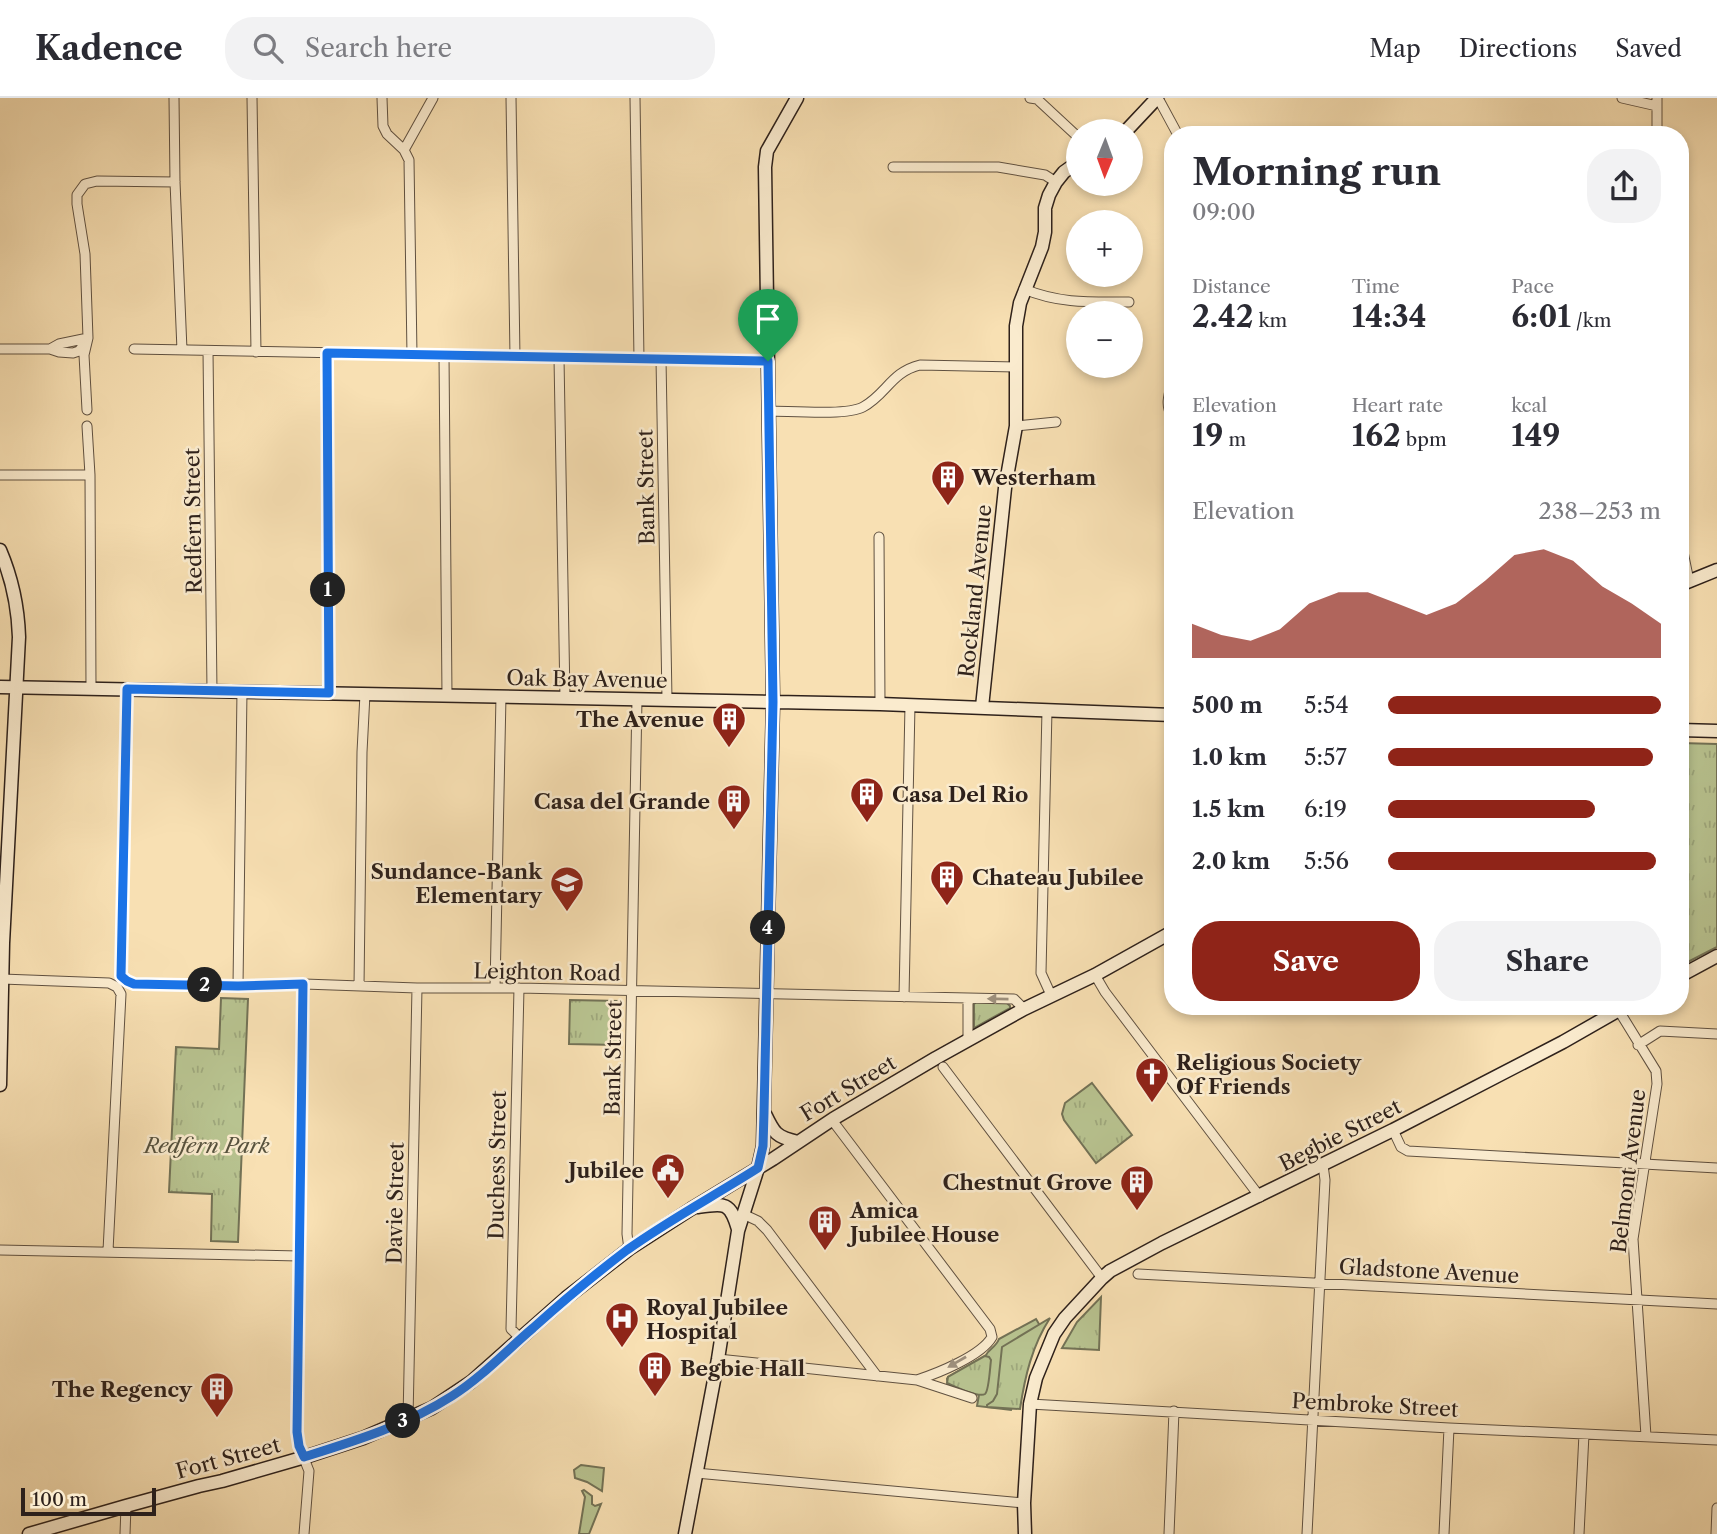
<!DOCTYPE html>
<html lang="en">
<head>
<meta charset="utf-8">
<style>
	body { margin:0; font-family:"Libre Caslon Text",serif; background:#f2f2f3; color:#2b2b33; height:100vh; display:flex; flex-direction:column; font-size:26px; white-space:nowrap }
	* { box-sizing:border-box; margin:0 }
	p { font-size:23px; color:#7c7c81 }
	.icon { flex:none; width:38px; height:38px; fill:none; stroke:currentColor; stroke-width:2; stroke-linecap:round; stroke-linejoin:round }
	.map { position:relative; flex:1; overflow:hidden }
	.panel { position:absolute; left:1164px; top:28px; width:525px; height:889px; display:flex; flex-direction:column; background:#fff; border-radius:28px; box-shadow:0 4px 10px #0003 }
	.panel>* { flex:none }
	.needle { width:46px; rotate:181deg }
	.buttons { position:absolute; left:1066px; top:21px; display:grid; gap:14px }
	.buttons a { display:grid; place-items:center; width:77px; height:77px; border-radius:50%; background:#fff; box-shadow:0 4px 10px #0003; font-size:35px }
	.scale { position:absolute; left:21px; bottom:18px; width:135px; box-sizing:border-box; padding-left:7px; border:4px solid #2e211b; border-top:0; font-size:19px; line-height:24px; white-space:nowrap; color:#2e211b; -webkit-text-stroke:5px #faebce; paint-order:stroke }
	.pin { position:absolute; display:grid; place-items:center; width:60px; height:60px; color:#fff; margin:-72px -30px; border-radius:50% 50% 50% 0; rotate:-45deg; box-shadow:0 0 7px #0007 }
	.pin .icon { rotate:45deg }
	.km { position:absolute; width:35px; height:35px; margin:-18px; border-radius:50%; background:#222; color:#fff; font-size:19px; line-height:35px; text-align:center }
	.round { display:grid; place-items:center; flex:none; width:74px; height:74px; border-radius:28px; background:#f2f2f3 }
	.head { display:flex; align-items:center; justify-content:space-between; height:119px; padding:0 28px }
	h1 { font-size:38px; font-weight:700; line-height:52px }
	.stats { display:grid; grid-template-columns:repeat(3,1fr); gap:10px; height:119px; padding:7px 28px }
	.stats div { display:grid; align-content:center }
	.stats b { font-size:30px; font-weight:700 }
	.stats small { font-size:19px; font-weight:400 }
	.stats p { font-size:19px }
	.chart { height:196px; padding:14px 28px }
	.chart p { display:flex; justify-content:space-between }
	.chart svg { width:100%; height:126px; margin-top:7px; fill:#8f2418; opacity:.7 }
	.button { display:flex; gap:14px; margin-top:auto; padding:14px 28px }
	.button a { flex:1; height:80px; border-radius:28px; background:#8f2418; color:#fff; font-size:28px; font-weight:700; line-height:80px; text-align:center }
	.button a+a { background:#f2f2f3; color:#2b2b33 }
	ul { padding:0 28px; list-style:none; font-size:23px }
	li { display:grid; grid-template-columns:112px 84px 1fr; align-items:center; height:52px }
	li i { height:18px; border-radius:9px; background:#8f2418 }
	header { display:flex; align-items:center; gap:42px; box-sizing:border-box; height:98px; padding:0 35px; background:#fff; border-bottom:2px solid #e1e1e2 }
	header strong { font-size:33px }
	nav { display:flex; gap:38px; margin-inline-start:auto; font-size:24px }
	.search { width:490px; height:63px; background:#f2f2f3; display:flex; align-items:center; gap:18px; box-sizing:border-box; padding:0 24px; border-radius:28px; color:#7c7c81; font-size:26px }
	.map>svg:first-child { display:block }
</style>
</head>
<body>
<header>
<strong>Kadence</strong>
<div class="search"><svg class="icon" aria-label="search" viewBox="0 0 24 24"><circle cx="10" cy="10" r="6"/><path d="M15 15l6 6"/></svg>Search here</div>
<nav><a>Map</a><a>Directions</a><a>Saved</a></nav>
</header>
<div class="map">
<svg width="1717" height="1436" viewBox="0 0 1717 1436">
	<defs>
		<pattern id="park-tufts" width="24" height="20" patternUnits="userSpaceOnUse" patternTransform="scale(1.75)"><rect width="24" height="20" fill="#b8c390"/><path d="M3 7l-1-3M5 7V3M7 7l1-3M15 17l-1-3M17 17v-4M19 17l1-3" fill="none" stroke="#9ea77c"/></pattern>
	</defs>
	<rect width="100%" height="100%" fill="#f8e0b3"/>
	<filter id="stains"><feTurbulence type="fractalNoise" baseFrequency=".00286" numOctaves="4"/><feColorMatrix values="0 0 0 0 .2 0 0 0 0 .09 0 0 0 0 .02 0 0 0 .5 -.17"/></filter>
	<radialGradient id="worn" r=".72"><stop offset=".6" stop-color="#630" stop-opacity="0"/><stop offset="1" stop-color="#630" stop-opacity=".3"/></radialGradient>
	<path fill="#b8c390" stroke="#737256" stroke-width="2" d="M1036 1221 1039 1226 1038 1240 1011 1312 977 1308 979 1297 948 1286 947 1281 948 1279 986 1257C989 1251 996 1249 999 1241Z
		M581 1367 604 1370 602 1393 587 1384 575 1380 574 1372Z
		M584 1392 592 1398V1406L595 1408 601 1406 589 1436H579L585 1399 582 1393Z"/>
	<path fill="url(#park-tufts)" stroke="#737256" stroke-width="2" d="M1680 645 1717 646V849L1680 868Z
		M221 900 248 901 238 1144 211 1143 212 1096 169 1094 176 949 219 951Z
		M570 902 619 903 618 947 569 946Z
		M976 904H1006L1010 908V910L974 930V906Z
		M1092 985 1132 1037 1096 1065 1064 1022 1062 1016 1065 1005Z
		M1101 1199 1099 1252 1062 1250 1077 1224Z
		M1050 1220C1032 1248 1025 1278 1020 1311L987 1309V1307L993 1303 997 1296 1002 1249Z
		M985 1258 989 1259 991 1262C990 1269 989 1293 985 1296 979 1300 953 1288 947 1285L948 1279Z"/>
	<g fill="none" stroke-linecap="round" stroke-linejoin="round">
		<g stroke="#605141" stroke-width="11">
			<path id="street" d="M174 0 175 84 182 252
				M252 0 256 254
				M382 0 383 28 387 36 404 52 409 62 412 257
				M511 0 515 259
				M635 0 639 261
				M1030 0 1037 1 1078 39
				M1158 0 1178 37
				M1622 0 1657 8
				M1657 37V0
				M404 52 433 0
				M893 69H998L1045 77 1056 84
				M1024 191C1060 206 1092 204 1129 204
				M0 251H50L59 254 73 255 79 253 85 245
				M50 251 59 246 88 240
				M134 251 767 263
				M208 253 212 593
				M327 255 329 595
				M444 257 447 597
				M559 260 565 600
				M661 261 667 601
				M1172 285C1169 296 1165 308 1172 317
				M87 312 84 257 88 240 85 156 77 106V97L85 86 97 83 175 84
				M769 313C790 313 846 318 863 309 886 297 891 274 920 267L1016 269
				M87 328 90 377 91 590
				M1016 328 1056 324
				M0 377H90
				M879 439 880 606
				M1680 439 1689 483
				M127 591 121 878 126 883 134 886 238 888 304 886 417 890H519L1014 901 1024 911
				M1047 612 1041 875 1051 897
				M1172 776V808
				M1095 877 1105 894 1142 943 1260 1099
				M2 881 109 885 117 889 121 896 108 1153
				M304 886 297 1334 299 1348 309 1373 304 1436
				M238 888 242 593
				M359 888 362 654 365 596
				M495 890 501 598
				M519 890 511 1231 521 1241
				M904 899 910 607
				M968 901V942
				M1616 908 1656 973 1657 986 1633 1141 1646 1338
				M1638 947 1660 933 1717 936
				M943 969 1102 1180
				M832 1022 990 1231 992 1239C981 1258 938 1275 917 1282
				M1393 1032 1401 1049 1408 1053 1717 1070
				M743 1116 758 1123 767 1132 877 1278
				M629 1151 627 1136 637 601
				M0 1152 299 1158
				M1138 1176 1717 1206
				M718 1261 917 1282 972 1300
				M1030 1306 1449 1330 1717 1342
				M408 1321 417 890
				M696 1375 1024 1405
				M125 1436 126 1408
				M1169 1436 1174 1313
				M1307 1436 1325 1082 1323 1067
				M1444 1436 1449 1330
				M1579 1436 1584 1336
				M1716 1436 1717 1410"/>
		</g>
		<g stroke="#2e211b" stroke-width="15">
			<path id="secondary" d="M1126 33 1157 0
				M0 452C12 480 18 508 19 539L3 845 0 987
				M1680 487 1717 472
				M0 589 880 606 1172 617
				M982 609 1005 390 1016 328V228L1020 205 1042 149 1045 134V110L1049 97 1056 84 1064 74 1078 64
				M1680 632 1717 633
				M1680 878 1717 858
				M765 1016C774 1035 776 1039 798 1044
				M698 1109C725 1105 730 1104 738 1131
				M29 1436 126 1408 199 1388 222 1383 305 1359 363 1340 432 1310 471 1284 566 1200 629 1151 691 1111 773 1061 833 1021 936 960 1024 911 1095 877 1172 834
				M685 1436 718 1261 738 1133 758 1070 763 1048 773 604 765 69 767 53 797 0
				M1025 1436 1024 1405 1030 1306 1036 1280 1054 1236 1065 1220 1102 1180 1110 1173 1162 1145 1393 1032 1563 944 1626 908"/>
		</g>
		<use href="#street" stroke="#faebce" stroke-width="9"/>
		<use href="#secondary" stroke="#faebce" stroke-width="12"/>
	</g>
	<defs><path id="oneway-solid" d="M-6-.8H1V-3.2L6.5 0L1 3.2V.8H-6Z" transform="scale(1.75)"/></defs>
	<g fill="#9e907d">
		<use href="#oneway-solid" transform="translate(998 901) rotate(-179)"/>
		<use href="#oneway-solid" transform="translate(957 1264) rotate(150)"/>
	</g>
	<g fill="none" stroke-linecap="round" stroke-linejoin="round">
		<g stroke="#fff" stroke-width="14">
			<path id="route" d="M327 255 768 263 773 604 764 1015 763 1048 758 1070C714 1098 669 1122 627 1152 594 1177 563 1203 533 1230 506 1253 482 1279 452 1298 407 1327 355 1343 304 1359L299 1348 297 1334 303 886 238 888 134 886 127 883 121 878 127 591 329 595Z"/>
		</g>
		<use href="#route" stroke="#1a73e8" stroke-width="9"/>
	</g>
	<defs>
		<g id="building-pin" transform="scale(1.75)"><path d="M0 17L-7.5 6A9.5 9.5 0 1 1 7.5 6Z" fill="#8f2418" stroke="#faebce"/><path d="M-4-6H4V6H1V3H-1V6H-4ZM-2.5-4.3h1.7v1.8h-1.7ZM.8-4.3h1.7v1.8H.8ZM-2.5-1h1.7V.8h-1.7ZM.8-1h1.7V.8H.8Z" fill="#fff"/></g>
		<g id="school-pin" transform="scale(1.75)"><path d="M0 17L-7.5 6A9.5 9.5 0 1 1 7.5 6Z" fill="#8f2418" stroke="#faebce"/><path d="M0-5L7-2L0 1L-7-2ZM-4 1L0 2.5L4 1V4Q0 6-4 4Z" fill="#fff"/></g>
		<g id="church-pin" transform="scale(1.75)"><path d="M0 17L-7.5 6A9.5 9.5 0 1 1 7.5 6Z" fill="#8f2418" stroke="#faebce"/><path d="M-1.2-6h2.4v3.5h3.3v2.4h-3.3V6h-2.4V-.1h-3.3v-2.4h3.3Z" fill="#fff"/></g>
		<g id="civic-pin" transform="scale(1.75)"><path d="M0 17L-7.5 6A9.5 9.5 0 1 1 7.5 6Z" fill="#8f2418" stroke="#faebce"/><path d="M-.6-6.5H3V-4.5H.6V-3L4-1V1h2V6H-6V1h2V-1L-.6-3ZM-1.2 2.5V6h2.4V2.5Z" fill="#fff"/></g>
		<g id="hospital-pin" transform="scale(1.75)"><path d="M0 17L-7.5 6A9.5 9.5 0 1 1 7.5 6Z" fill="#8f2418" stroke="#faebce"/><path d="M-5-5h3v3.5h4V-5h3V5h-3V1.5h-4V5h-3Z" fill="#fff"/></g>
	</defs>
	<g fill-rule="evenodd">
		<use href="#building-pin" x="948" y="379"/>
		<use href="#building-pin" x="729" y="621"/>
		<use href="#building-pin" x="867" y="696"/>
		<use href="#building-pin" x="734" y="703"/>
		<use href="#building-pin" x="947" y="779"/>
		<use href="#school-pin" x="567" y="785"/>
		<use href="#church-pin" x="1152" y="976"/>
		<use href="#civic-pin" x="668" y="1072"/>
		<use href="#building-pin" x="1137" y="1084"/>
		<use href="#building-pin" x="825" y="1124"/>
		<use href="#hospital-pin" x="622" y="1221"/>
		<use href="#building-pin" x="655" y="1270"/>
		<use href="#building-pin" x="217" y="1291"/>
	</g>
	<g text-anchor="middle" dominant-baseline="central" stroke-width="5" stroke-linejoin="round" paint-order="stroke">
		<g font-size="21" font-weight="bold" fill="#2e211b" stroke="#faebce" text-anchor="start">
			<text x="972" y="379">Westerham</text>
			<text x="704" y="621" text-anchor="end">The Avenue</text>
			<text x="892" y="696">Casa Del Rio</text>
			<text x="710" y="703" text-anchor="end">Casa del Grande</text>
			<text x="542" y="773" text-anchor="end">Sundance-Bank<tspan x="542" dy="24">Elementary</tspan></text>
			<text x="972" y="779">Chateau Jubilee</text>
			<text x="1176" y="964">Religious Society<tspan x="1176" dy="24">Of Friends</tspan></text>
			<text x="644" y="1072" text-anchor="end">Jubilee</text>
			<text x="1112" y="1084" text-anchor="end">Chestnut Grove</text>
			<text x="850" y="1112">Amica<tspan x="850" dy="24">Jubilee House</tspan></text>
			<text x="646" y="1209">Royal Jubilee<tspan x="646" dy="24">Hospital</tspan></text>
			<text x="680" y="1270">Begbie Hall</text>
			<text x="192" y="1291" text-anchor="end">The Regency</text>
		</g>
		<g font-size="21" fill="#2e211b" stroke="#faebce">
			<text transform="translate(646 389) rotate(-91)">Bank Street</text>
			<text transform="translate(193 423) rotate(-91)">Redfern Street</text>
			<text transform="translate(975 493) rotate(-84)">Rockland Avenue</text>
			<text transform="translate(587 581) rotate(1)">Oak Bay Avenue</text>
			<text transform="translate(547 874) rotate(1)">Leighton Road</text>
			<text transform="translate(613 960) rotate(-89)">Bank Street</text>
			<text transform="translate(848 990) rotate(-31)">Fort Street</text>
			<text transform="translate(1340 1037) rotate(-27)">Begbie Street</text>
			<text transform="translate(497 1067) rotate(-89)">Duchess Street</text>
			<text transform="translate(1628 1073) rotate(-83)">Belmont Avenue</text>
			<text transform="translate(395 1105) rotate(-89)">Davie Street</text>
			<text transform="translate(1429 1173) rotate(3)">Gladstone Avenue</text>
			<text transform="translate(1375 1307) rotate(3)">Pembroke Street</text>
			<text transform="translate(228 1360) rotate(-15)">Fort Street</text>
		</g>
		<g font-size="21" font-style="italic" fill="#57523e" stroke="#faebce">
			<text x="207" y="1047">Redfern Park</text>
		</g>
	</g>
	<rect width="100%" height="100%" filter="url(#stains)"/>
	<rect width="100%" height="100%" fill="url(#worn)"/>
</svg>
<div class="buttons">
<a><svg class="needle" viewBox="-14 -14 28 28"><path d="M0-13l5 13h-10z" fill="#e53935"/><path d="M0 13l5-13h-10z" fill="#7c7c81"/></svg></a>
<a>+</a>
<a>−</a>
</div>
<div class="scale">100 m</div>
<div class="pin" style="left:768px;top:263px;background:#1e9e55"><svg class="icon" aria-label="arrive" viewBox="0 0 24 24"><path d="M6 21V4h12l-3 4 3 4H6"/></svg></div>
<b class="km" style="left:328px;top:492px">1</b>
<b class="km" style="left:205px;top:887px">2</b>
<b class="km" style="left:403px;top:1323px">3</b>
<b class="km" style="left:768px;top:830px">4</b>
<section class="panel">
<div class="head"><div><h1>Morning run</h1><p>09:00</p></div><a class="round"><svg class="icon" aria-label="share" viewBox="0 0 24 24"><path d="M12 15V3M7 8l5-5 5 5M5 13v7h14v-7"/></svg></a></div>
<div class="stats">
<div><p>Distance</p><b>2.42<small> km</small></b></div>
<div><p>Time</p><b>14:34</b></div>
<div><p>Pace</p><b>6:01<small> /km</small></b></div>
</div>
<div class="stats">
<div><p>Elevation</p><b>19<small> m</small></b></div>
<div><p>Heart rate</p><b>162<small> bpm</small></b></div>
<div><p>kcal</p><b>149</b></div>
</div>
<div class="chart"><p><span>Elevation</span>238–253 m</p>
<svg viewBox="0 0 160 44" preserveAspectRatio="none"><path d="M0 44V32L10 36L20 38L30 34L40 25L50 21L60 21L70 25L80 29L90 25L100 17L110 8L120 6L130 10L140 19L150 25L160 32V44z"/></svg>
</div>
<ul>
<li><b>500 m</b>5:54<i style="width:100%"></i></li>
<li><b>1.0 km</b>5:57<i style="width:97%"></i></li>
<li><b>1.5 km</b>6:19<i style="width:76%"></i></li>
<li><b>2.0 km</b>5:56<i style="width:98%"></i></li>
</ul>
<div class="button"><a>Save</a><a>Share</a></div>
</section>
</div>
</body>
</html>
